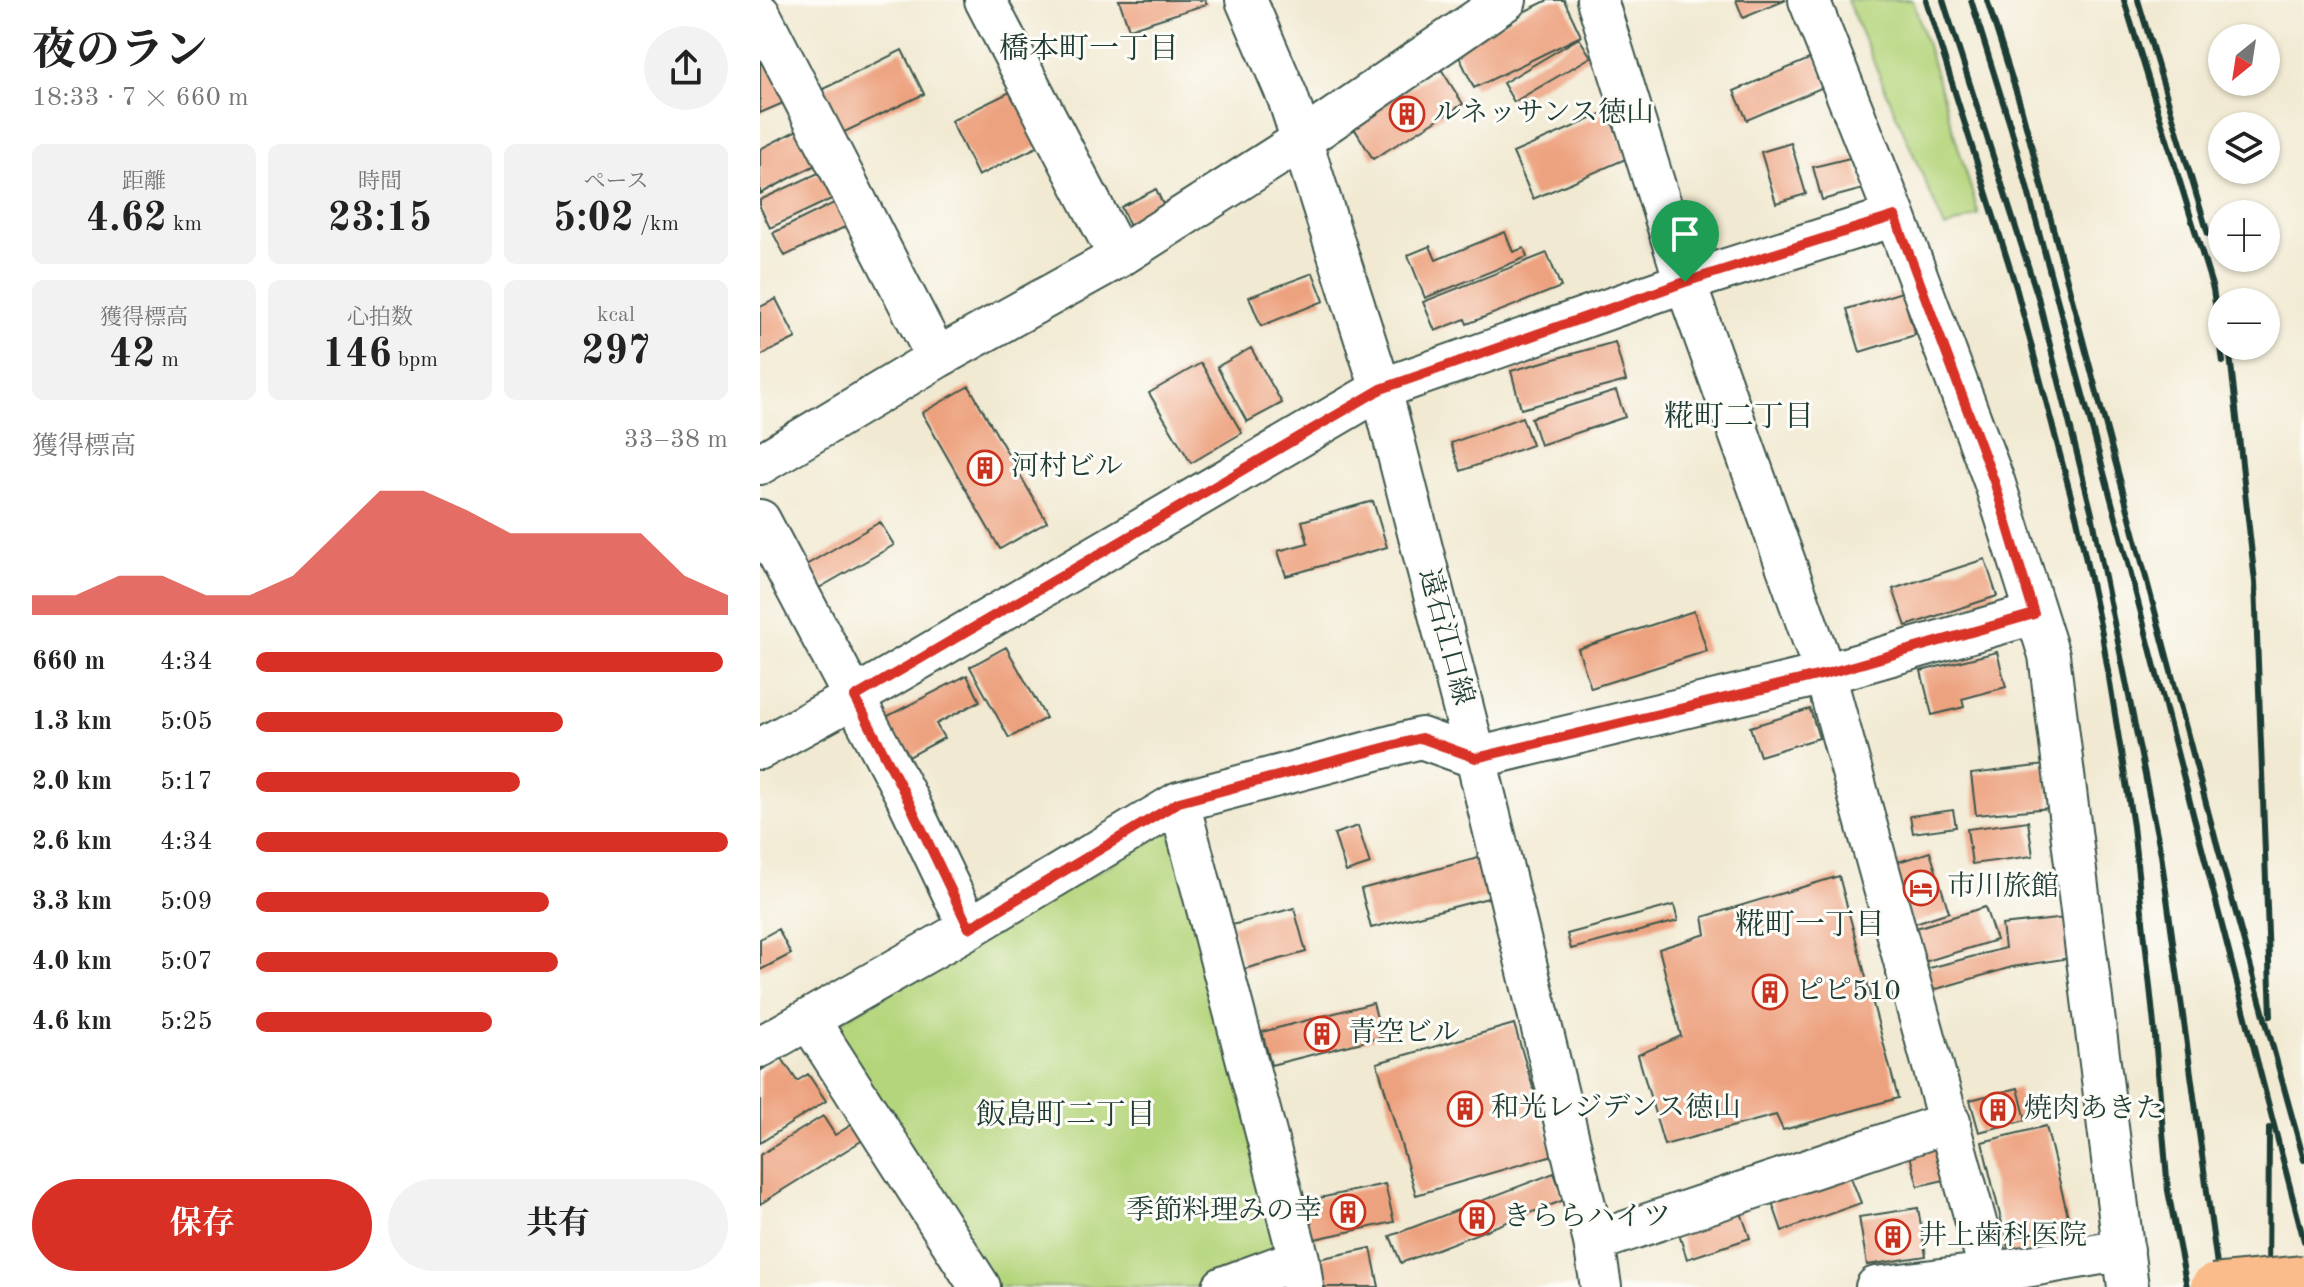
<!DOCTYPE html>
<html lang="ja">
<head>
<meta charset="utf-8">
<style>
	body { margin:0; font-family:"Old Standard TT","Noto Serif JP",serif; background:#f2f2f2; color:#222; height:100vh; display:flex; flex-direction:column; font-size:30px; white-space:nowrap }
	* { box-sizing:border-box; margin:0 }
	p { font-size:26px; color:#767676 }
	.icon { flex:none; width:44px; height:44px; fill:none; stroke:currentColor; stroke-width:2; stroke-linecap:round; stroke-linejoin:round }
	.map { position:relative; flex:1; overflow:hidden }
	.sheet { display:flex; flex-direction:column; background:#fff; width:760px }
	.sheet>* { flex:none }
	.needle { width:52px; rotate:210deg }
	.controls { position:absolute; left:1448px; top:24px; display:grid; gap:16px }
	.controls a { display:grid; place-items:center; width:72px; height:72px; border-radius:50%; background:#fff; box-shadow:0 2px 6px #0004; font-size:40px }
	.pin { position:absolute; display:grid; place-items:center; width:68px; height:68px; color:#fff; margin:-82px -34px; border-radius:50% 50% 50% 0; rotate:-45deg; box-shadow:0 0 8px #0007 }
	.pin .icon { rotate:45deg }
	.round { display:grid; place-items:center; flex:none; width:84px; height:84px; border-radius:42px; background:#f2f2f2 }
	.summary { display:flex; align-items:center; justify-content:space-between; height:136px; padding:0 32px }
	h1 { font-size:44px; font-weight:700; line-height:60px }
	.metrics { display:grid; grid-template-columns:repeat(3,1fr); gap:12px; height:136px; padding:8px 32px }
	.metrics div { display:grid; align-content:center; border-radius:12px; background:#f2f2f2; text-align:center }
	.metrics b { font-size:40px; font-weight:700 }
	.metrics small { font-size:22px; font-weight:400 }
	.metrics p { font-size:22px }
	.chart { height:224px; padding:16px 32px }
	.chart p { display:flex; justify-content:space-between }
	.chart svg { width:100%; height:144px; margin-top:8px; fill:#d93025; opacity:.7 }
	.button { display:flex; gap:16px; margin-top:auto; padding:16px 32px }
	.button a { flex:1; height:92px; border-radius:48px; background:#d93025; color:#fff; font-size:32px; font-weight:700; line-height:92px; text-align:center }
	.button a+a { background:#f2f2f2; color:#222 }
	ul { padding:0 32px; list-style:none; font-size:26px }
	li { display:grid; grid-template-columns:128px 96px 1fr; align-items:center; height:60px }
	li i { height:20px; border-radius:10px; background:#d93025 }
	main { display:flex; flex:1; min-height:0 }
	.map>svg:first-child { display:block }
</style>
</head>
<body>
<main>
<section class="sheet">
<div class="summary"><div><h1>夜のラン</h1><p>18:33 · 7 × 660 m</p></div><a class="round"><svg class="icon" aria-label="share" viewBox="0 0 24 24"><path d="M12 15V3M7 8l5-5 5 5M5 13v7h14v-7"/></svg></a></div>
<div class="metrics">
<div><p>距離</p><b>4.62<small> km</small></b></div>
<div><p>時間</p><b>23:15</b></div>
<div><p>ペース</p><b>5:02<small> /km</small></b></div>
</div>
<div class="metrics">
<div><p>獲得標高</p><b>42<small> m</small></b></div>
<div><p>心拍数</p><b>146<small> bpm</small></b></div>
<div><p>kcal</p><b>297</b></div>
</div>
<div class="chart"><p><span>獲得標高</span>33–38 m</p>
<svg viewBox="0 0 160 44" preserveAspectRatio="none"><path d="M0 44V38L10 38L20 32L30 32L40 38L50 38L60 32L70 19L80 6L90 6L100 12L110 19L120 19L130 19L140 19L150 32L160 38V44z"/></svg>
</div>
<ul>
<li><b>660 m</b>4:34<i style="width:99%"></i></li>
<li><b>1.3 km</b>5:05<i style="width:65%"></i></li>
<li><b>2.0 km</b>5:17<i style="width:56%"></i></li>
<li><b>2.6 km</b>4:34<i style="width:100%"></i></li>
<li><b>3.3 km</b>5:09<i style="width:62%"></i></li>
<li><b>4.0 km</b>5:07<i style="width:64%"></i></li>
<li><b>4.6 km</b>5:25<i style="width:50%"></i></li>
</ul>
<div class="button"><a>保存</a><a>共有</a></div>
</section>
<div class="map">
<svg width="1544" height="1287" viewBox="0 0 1544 1287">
	<rect width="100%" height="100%" fill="#fdfcf7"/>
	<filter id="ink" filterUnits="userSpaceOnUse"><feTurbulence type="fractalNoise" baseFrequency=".0125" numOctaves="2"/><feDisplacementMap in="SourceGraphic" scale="16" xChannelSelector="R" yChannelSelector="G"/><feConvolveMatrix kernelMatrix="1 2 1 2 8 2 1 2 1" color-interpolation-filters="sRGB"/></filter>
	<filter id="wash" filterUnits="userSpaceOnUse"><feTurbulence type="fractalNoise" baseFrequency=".006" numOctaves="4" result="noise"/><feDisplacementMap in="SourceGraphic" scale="32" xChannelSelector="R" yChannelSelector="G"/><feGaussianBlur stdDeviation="1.8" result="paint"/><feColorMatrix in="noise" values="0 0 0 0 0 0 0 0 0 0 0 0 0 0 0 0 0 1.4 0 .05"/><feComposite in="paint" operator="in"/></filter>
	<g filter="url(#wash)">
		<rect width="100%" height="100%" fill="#f1e9d1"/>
		<path fill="#b5d57d" stroke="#6a8958" stroke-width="2" d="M1087 0H1153L1219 215 1185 228Z
			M410 830 525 1242 511 1259 434 1287H230L80 1040 78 1027 84 1019Z"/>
		<g id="blocks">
			<path fill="#eda27f" d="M359 0H445L447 4 369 29Z
				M788 0H804L821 36 714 88 694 46Z
				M976 0H1026L983 18Z
				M819 38 831 57 754 102 743 83Z
				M0 50 28 101 0 113Z
				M142 50 164 94 76 136 55 93Z
				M1056 56 1068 85 987 120 974 91Z
				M681 69 703 104 613 159 591 123Z
				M252 91 279 146 218 176 191 121Z
				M847 112 868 158 773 199 753 153Z
				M45 126 63 161 0 194V149Z
				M1031 143 1046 194 1016 203 1001 152Z
				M1094 157 1103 189 1062 200 1053 167Z
				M69 168 82 194 10 228 0 207V200Z
				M396 189 407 213 372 231 361 207Z
				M84 198 95 222 25 256 13 233Z
				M745 232 753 252 764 248 767 257 665 298 648 255 670 246 676 260Z
				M787 253 801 287 707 324 705 319 675 331 663 302Z
				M553 273 564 301 501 326 489 297Z
				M1142 292 1155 335 1100 352 1087 309Z
				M16 299 36 338 0 356V307Z
				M855 342 866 381 761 409 751 371Z
				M491 348 522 403 487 422 457 367Z
				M441 363 482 433 431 463 389 393Z
				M209 386 287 522 240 549 162 413Z
				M856 391 865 417 780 445 771 418Z
				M762 417 772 445 701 471 691 443Z
				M613 501 627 547 526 576 518 551 548 543 542 521Z
				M120 522 134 545 59 588 46 565Z
				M1225 559 1237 596 1146 626 1133 589Z
				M934 611 947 651 831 688 818 649Z
				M246 647 286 718 249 738 210 667Z
				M1237 652 1246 687 1202 699 1204 707 1172 715 1161 671Z
				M207 675 220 701 176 724 184 738 147 758 126 717Z
				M1050 709 1059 738 1000 756 990 727Z
				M1285 765 1290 808 1216 815 1211 774Z
				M1193 810 1196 827 1153 833 1150 816Z
				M1268 821 1273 856 1212 864 1207 829Z
				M598 826 610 864 586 872 574 834Z
				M1170 852 1189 912 1152 924 1132 864Z
				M726 856 736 896 611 928 601 889Z
				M1079 876 1138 1098 1023 1130 1016 1115 904 1145 878 1055 921 1036 899 949 946 934 943 917Z
				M914 905 918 921 811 949 807 934Z
				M1225 907 1236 940 1164 962 1153 929Z
				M534 908 546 952 484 969 472 925Z
				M1305 918 1310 958 1252 967 1173 990 1166 969 1245 948 1242 925Z
				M18 929 31 954 0 970V939Z
				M613 1003 622 1037 511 1065 502 1032Z
				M754 1024 793 1155 656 1195 617 1063Z
				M21 1057 37 1081 48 1074 66 1101 0 1143V1071Z
				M1258 1088 1266 1120 1219 1132 1210 1100Z
				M63 1116 75 1135 96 1122 106 1138 0 1204V1155Z
				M1286 1126 1314 1241 1250 1256 1222 1142Z
				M1174 1141 1184 1180 1158 1186 1148 1148Z
				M1088 1170 1101 1203 1022 1231 1011 1199Z
				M794 1173 804 1200 641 1263 630 1236Z
				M625 1184 634 1222 550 1240 541 1202Z
				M978 1204 990 1238 927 1259 916 1225Z
				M1158 1208 1166 1256 1107 1265 1099 1217Z
				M611 1248 619 1287H564L558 1259Z"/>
		</g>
	</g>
	<g filter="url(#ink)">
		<use href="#blocks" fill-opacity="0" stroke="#3e574c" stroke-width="2"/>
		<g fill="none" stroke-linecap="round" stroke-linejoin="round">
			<g stroke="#3e574c" stroke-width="44">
				<path id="minor" d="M225 0 359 257
					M486 0 528 98 621 389 716 758 834 1242 841 1287
					M837 0 925 282 1065 674 1230 1273
					M1049 0 1135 216 1235 484 1289 655 1368 1287
					M0 14 177 358
					M0 464 177 358 359 257 542 140 746 0
					M0 520 146 796 209 928
					M0 749 95 697 621 389 925 282 1135 216
					M419 802 539 1259 543 1287
					M49 1020 220 1287
					M0 1047 209 928 419 802 661 738 716 758 1065 674 1274 614
					M834 1242 1190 1122
					M463 1287 539 1259
					M1116 1287 1230 1273 1364 1250"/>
			</g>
			<use href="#minor" stroke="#fff" stroke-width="40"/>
			<path stroke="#1f3d34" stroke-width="6" d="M1166 0 1256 287 1317 519 1342 634 1373 826 1394 1025 1408 1191 1427 1287
				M1183 0 1278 297 1332 514 1401 854 1460 1287
				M1211 0 1251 128 1357 521 1544 1241
				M1227 0 1261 107 1456 841 1544 1160
				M1364 0 1453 289 1463 362
				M1378 0 1448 234
				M1469 346 1495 582 1511 1016
				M1508 1287 1509 1128"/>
			<g stroke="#3e574c" stroke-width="48" stroke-linecap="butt">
				<path id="major-bridge" d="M1453 1287 1544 1278"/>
			</g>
			<use href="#major-bridge" stroke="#f9bc8a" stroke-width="44"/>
		</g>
	</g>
	<g fill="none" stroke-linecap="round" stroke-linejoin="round" filter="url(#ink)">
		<g stroke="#fff" stroke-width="16">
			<path id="route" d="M1135 216 1235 484 1274 614 1065 674 716 758 661 738 419 802 209 928 146 796 95 697 621 389 925 282Z"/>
		</g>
		<use href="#route" stroke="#d93025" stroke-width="10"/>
	</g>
	<defs>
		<g id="building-ring" transform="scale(1.8)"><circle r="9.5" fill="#fdfcf7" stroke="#c8321e" stroke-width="1.5"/><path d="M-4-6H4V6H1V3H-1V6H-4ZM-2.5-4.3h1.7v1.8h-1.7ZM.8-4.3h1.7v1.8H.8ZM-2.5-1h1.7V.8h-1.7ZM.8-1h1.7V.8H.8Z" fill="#c8321e"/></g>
		<g id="hotel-ring" transform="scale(1.8)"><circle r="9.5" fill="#fdfcf7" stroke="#c8321e" stroke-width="1.5"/><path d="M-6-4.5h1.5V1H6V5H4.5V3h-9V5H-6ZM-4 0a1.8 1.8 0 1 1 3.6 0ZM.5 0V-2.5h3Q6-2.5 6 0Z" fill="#c8321e"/></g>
	</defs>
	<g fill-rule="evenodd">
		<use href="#building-ring" x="647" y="114"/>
		<use href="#building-ring" x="225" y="468"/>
		<use href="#hotel-ring" x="1161" y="888"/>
		<use href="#building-ring" x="1010" y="992"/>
		<use href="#building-ring" x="562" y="1034"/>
		<use href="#building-ring" x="705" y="1109"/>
		<use href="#building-ring" x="1238" y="1110"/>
		<use href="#building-ring" x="588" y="1212"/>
		<use href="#building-ring" x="717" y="1218"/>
		<use href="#building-ring" x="1133" y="1237"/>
	</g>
	<g text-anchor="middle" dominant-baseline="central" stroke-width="6" stroke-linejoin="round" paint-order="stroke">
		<g font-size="28" fill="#1f3d34" stroke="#fdfcf7" text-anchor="start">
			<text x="673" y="114">ルネッサンス徳山</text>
			<text x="251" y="468">河村ビル</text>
			<text x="1187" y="888">市川旅館</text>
			<text x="1036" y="992">ピピ510</text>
			<text x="588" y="1034">青空ビル</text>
			<text x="731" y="1109">和光レジデンス徳山</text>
			<text x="1264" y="1110">焼肉あきた</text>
			<text x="562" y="1212" text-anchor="end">季節料理みの幸</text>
			<text x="743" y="1218">きららハイツ</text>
			<text x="1159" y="1237">井上歯科医院</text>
		</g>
		<g font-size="28" fill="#1f3d34" stroke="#fdfcf7">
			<text transform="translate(685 637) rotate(75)">遠石江口線</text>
		</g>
		<g font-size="30" fill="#1f3d34" stroke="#fdfcf7">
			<text x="329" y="50">橋本町一丁目</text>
			<text x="979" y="418">糀町二丁目</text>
			<text x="1050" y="926">糀町一丁目</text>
			<text x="306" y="1116">飯島町二丁目</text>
		</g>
	</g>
</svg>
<div class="controls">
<a><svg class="needle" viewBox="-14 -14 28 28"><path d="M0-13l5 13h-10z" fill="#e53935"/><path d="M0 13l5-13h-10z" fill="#767676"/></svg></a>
<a><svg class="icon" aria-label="layers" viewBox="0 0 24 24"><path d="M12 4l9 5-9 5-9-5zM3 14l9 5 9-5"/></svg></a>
<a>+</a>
<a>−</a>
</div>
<div class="pin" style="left:925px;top:282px;background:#1e9e55"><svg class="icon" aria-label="arrive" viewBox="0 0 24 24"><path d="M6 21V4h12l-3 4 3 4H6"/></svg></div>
</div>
</main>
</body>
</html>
